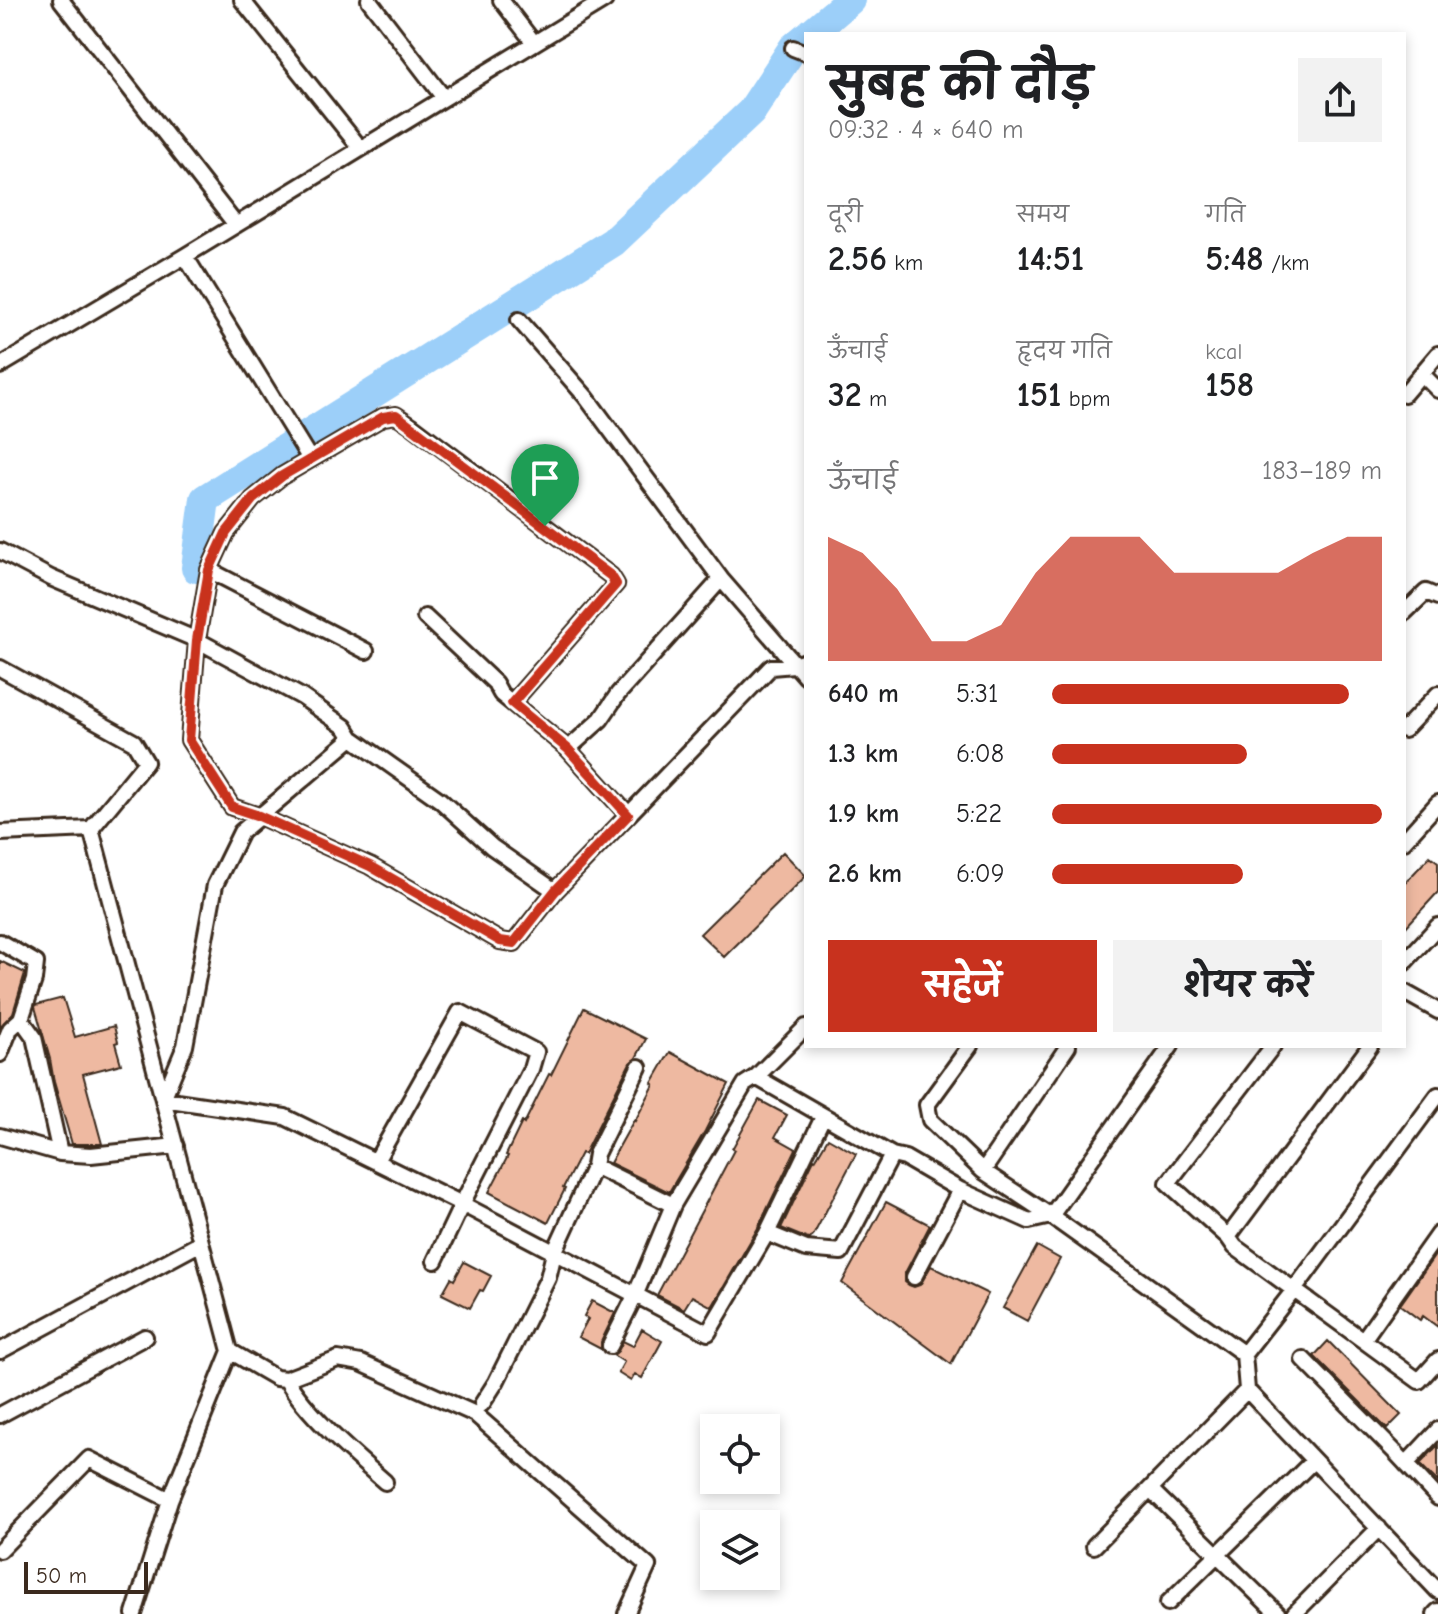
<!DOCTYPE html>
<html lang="hi">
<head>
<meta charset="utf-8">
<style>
	body { margin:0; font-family:"Comic Neue","Playpen Sans Deva",sans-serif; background:#f2f2f2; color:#202124; height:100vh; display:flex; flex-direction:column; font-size:30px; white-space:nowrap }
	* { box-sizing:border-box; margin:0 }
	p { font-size:26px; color:#757577 }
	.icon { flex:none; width:44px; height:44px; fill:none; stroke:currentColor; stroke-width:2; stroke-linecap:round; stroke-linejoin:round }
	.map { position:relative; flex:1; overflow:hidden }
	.drawer { position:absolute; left:804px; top:32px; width:602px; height:1016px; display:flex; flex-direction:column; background:#fff; border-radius:0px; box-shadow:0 4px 12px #0003 }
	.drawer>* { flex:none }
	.fabs { position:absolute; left:700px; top:1414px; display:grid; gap:16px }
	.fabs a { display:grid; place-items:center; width:80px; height:80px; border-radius:0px; background:#fff; box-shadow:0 4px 12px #0003; font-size:40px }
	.scale { position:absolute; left:24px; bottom:20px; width:124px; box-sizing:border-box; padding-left:8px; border:4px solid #3b2a1e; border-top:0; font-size:22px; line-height:28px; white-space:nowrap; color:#3b2a1e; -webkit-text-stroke:6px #fff; paint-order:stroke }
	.pin { position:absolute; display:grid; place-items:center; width:68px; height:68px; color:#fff; margin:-82px -34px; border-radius:50% 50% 50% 0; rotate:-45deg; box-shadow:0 0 8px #0007 }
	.pin .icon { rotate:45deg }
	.round { display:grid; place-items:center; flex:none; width:84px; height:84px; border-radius:0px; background:#f2f2f2 }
	.head { display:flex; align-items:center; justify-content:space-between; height:136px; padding:0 24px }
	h1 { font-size:44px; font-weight:700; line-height:60px }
	.metrics { display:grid; grid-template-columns:repeat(3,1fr); gap:12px; height:136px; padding:8px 24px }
	.metrics div { display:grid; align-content:center }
	.metrics b { font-size:34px; font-weight:700 }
	.metrics small { font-size:22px; font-weight:400 }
	.metrics p { font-size:22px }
	.chart { height:224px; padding:16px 24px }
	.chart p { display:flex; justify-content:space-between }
	.chart svg { width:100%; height:144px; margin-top:8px; fill:#c8321e; opacity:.7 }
	.primary-button { display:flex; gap:16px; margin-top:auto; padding:16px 24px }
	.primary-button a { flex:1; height:92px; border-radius:0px; background:#c8321e; color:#fff; font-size:32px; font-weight:700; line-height:92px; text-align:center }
	.primary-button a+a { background:#f2f2f2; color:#202124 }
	ul { padding:0 24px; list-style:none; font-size:26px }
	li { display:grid; grid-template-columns:128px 96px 1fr; align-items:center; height:60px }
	li i { height:20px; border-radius:10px; background:#c8321e }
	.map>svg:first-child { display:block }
</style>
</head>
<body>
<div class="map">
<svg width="1438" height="1614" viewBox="0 0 1438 1614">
	<rect width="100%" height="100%" fill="#fff"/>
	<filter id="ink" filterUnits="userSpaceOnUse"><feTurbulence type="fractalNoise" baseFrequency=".0125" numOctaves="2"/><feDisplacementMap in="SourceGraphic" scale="16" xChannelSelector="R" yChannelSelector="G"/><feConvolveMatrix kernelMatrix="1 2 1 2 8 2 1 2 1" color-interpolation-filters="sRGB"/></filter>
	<g filter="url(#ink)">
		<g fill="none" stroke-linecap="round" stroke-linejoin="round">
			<path stroke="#9ccff9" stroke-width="30" d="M810 34 850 0
				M196 568 205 499 613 242 751 112 793 48 806 37"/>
		</g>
		<path fill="#eeb9a1" stroke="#3b2a1e" stroke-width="2" d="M783 852 806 876 724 957 700 934Z
			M1430 856 1438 862V892L1404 929V884Z
			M0 961 25 973 13 1013 0 1027Z
			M63 998 75 1037 114 1026 118 1042 115 1043 121 1064 83 1074 102 1144H72L54 1082 50 1059 35 1007 36 1005Z
			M584 1008 646 1039 636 1058 630 1063 584 1154 581 1153 563 1188 565 1189 548 1223 489 1192 508 1156 506 1155 522 1122 524 1124 549 1074 551 1075Z
			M670 1052 729 1084 705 1131 669 1192 610 1163 634 1120 635 1121 654 1085 652 1083Z
			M759 1100 787 1115 775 1137 796 1149 758 1228 712 1307 692 1296 684 1309 657 1295 725 1167 734 1150 732 1149Z
			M828 1138 856 1154 814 1234 810 1239H808L781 1228 814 1159 815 1160Z
			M886 1202 930 1225 905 1273V1282L909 1285 914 1287 920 1285 931 1266 988 1294 951 1364 842 1283Z
			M1037 1246 1060 1259 1027 1321 1003 1308Z
			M1438 1251V1327L1423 1316 1420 1320 1400 1305Z
			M464 1262 491 1276 483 1291 480 1290 470 1308 442 1294 451 1278 454 1280Z
			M592 1301 615 1313 601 1342V1349L578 1337 588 1319 584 1316Z
			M642 1329 662 1341 642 1378 635 1374 631 1381 618 1373 624 1362 613 1355 618 1351 623 1341 633 1346Z
			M1328 1341 1401 1415 1387 1429 1314 1356Z
			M1438 1445V1482L1420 1464Z"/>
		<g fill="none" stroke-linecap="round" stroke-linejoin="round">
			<g stroke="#3b2a1e" stroke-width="20">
				<path id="minor" d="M61 0 236 225
					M242 0 361 149
					M369 0 444 98
					M501 0 534 43
					M793 48 806 53
					M185 256 310 459
					M519 320 586 397 721 579 806 677
					M0 366 185 256 605 0
					M1422 374 1438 390
					M1404 394 1438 354
					M0 551 51 578 197 640 302 697 345 727 352 738 440 800 492 847 555 891
					M209 570 366 651
					M1404 613 1426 592 1438 597
					M425 617 495 683 501 694 512 703 616 584 611 576 411 425 396 415 383 417 282 476 253 499 226 533 209 570 197 640 189 740 232 807 259 816 370 866 500 941 514 943 555 891 771 667 794 665 806 661
					M0 668 134 742 146 762 91 829
					M512 703 568 749 628 815
					M1404 730 1438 694
					M352 738 241 832 215 885 185 1046 163 1099 285 1117 462 1204 708 1333 767 1233 823 1117
					M568 749 601 719 618 694 721 579
					M0 833 91 829 230 1351 170 1500 134 1614
					M1404 841 1438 803
					M0 942 36 963 34 980 21 1019 10 1029 0 1054
					M1404 963 1438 926
					M1404 992 1438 1011
					M21 1019 34 1037 60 1153
					M970 1046 927 1105 930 1120 983 1171
					M1068 1046 983 1171 1051 1216 1244 1354 1294 1290 1438 1095
					M1273 1046 1168 1183 1228 1237 1235 1247 1419 1381 1438 1360
					M756 1077 892 1155 905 1158 960 1190 1029 1221 1051 1216 1171 1046
					M0 1136 60 1153 91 1155 176 1146
					M376 1161 460 1012 536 1052 531 1069 462 1204 435 1261
					M594 1166 673 1205
					M767 1233 806 1249 841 1252 892 1155
					M1228 1237 1370 1046
					M914 1277 960 1190
					M1363 1340 1438 1234
					M610 1346 635 1296 673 1205 745 1084 756 1077 806 1027
					M0 1351 201 1243
					M230 1351 276 1378 286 1379 338 1359 361 1363 475 1414 648 1566 626 1614
					M1244 1354 1247 1390 1438 1591
					M1303 1359 1396 1453 1438 1498
					M286 1379C307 1415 353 1454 385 1482
					M482 1404 496 1382 548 1278 554 1253 594 1166 596 1154 639 1067
					M0 1415 145 1337
					M1406 1464 1438 1430
					M1150 1489 1278 1614
					M1094 1546 1247 1390
					M0 1550 89 1459 170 1500
					M1168 1603 1313 1461
					M1294 1614 1379 1528
					M1435 1614 1438 1611"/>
			</g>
			<use href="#minor" stroke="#fff" stroke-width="14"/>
		</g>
	</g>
	<g fill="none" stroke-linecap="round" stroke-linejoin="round" filter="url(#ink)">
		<g stroke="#fff" stroke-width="16">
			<path id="route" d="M396 415 611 576 616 584 512 703 568 749 628 815 555 891 514 943 500 941 370 866 259 816 232 807 189 740 197 640 209 570 226 533 253 499 282 476 383 417Z"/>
		</g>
		<use href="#route" stroke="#c8321e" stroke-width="10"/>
	</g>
</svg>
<div class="fabs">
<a><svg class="icon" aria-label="locate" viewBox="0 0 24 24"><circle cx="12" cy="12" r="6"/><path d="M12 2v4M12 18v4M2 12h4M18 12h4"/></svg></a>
<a><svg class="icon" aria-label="layers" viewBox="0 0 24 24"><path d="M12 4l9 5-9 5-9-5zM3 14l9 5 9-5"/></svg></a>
</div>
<div class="scale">50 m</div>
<div class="pin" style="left:545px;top:526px;background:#1e9e55"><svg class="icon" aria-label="arrive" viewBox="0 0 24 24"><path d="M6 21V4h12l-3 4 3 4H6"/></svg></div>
<section class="drawer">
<div class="head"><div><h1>सुबह की दौड़</h1><p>09:32 · 4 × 640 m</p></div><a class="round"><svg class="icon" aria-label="share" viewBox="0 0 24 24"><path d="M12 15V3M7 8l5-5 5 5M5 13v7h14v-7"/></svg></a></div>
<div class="metrics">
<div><p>दूरी</p><b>2.56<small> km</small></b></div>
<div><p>समय</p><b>14:51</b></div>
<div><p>गति</p><b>5:48<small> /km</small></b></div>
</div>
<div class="metrics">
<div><p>ऊँचाई</p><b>32<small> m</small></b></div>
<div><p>हृदय गति</p><b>151<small> bpm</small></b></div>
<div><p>kcal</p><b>158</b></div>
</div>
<div class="chart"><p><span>ऊँचाई</span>183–189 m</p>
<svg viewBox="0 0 160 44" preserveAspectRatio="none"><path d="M0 44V6L10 11L20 22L30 38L40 38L50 33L60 17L70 6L80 6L90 6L100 17L110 17L120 17L130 17L140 11L150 6L160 6V44z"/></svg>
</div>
<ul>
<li><b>640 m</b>5:31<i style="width:90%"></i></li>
<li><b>1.3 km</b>6:08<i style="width:59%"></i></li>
<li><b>1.9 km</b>5:22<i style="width:100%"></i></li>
<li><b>2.6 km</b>6:09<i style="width:58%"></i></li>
</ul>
<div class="primary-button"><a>सहेजें</a><a>शेयर करें</a></div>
</section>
</div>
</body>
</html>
